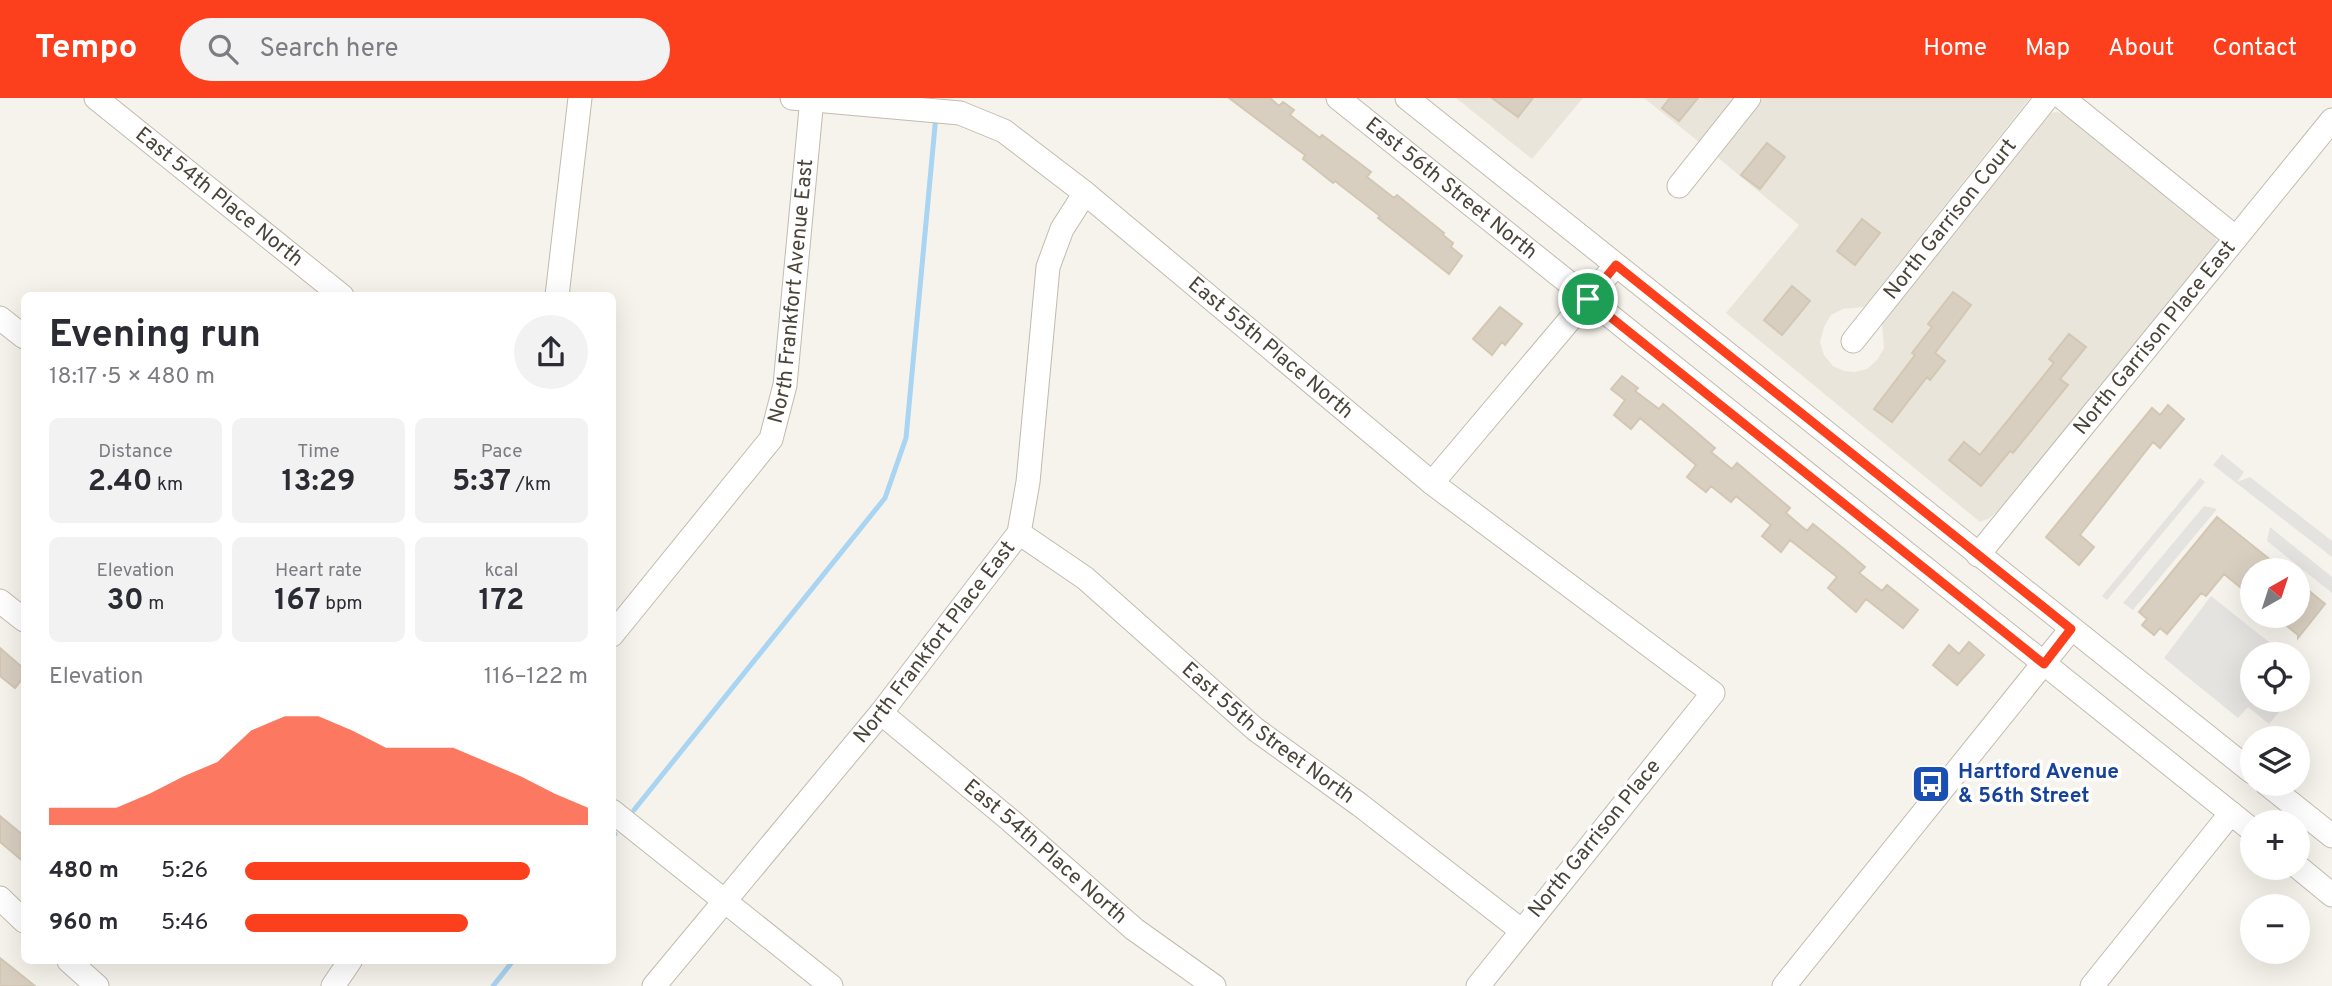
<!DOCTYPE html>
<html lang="en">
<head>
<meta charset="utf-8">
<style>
	body { margin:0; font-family:Overpass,sans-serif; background:#f2f2f3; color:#2b2b33; height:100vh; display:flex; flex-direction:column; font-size:26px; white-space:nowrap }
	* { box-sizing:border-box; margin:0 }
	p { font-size:23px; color:#7c7c81 }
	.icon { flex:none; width:38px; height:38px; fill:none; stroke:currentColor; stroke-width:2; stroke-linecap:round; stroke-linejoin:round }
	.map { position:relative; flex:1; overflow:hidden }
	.sheet { position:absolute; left:21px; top:194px; width:595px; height:672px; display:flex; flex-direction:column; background:#fff; border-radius:10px; box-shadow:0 7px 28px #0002 }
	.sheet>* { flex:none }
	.needle { width:46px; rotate:39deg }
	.tools { position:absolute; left:2240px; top:460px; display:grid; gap:14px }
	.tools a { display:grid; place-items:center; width:70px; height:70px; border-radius:50%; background:#fff; box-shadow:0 7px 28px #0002; font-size:35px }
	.pin { position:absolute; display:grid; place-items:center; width:60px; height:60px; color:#fff; margin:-30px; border:4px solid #fff; border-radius:50%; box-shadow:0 2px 7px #0007 }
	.round { display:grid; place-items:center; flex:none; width:74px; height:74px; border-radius:37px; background:#f2f2f3 }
	.summary { display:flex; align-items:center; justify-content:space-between; height:119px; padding:0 28px }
	h1 { font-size:38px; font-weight:700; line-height:52px }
	.figures { display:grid; grid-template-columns:repeat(3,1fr); gap:10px; height:119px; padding:7px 28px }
	.figures div { display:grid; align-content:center; border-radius:10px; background:#f2f2f3; text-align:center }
	.figures b { font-size:30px; font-weight:700 }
	.figures small { font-size:19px; font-weight:400 }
	.figures p { font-size:19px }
	.chart { height:196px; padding:14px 28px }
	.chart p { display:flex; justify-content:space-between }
	.chart svg { width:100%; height:126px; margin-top:7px; fill:#fc3f1d; opacity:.7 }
	ul { padding:0 28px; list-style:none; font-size:23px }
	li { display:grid; grid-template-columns:112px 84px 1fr; align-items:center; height:52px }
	li i { height:18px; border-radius:9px; background:#fc3f1d }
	header { display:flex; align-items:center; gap:42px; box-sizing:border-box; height:98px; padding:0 35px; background:#fc3f1d; color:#fff }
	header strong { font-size:33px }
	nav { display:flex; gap:38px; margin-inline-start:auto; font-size:24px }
	.search { width:490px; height:63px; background:#f2f2f3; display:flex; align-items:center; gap:18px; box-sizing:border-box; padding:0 24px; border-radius:38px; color:#7c7c81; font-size:26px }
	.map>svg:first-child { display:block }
</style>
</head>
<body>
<header>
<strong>Tempo</strong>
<div class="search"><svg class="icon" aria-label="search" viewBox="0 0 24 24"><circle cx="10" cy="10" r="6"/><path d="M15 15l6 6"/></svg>Search here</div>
<nav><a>Home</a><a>Map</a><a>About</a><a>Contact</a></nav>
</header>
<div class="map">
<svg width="2332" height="888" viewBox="0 0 2332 888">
	<rect width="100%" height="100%" fill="#f6f3ec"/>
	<path fill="#eae5da" d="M1456 0H1583L1532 61Z
		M1644 0H1734L1699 44Z
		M1763 0H2030L1864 209 1843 211 1831 217 1824 229 1820 244 1824 257 1833 268 1844 273 1855 274 1867 271 1877 262 1884 250 1882 224 2043 21 2050 15 2057 14 2068 17 2214 135 2217 143 2214 153 2009 403 1990 420 1980 424 1726 215 1799 127 1716 58Z"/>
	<path fill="#e5e3e0" d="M2222 356 2244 374 2237 384 2250 379 2332 443V459L2213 367Z
		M2200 380 2205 384 2107 502 2102 498Z
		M2204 408 2217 411 2133 512 2123 505Z
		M2270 429 2332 479V495L2267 443Z
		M2211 498 2284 556H2252V602H2289L2269 626 2248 609 2238 620 2164 560Z"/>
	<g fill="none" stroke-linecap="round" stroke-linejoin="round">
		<path stroke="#a9d4f2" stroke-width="5" d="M634 712 885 400 906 340 936 17
			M612 739 615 736
			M493 888 513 863"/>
	</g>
	<path fill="#d8cfc1" stroke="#d3c7b4" stroke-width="2" d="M1229 0H1270L1279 8 1283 4 1294 12 1290 17 1320 40 1322 37 1371 74 1367 79 1394 100 1397 97 1444 135 1443 137 1453 145 1451 149 1462 158 1449 176 1378 120 1380 118 1335 83 1333 85 1303 61 1305 57Z
		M1492 0H1533L1518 19Z
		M1670 0H1698L1679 23 1662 10Z
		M1767 45 1785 59 1760 91 1741 77Z
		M1862 121 1880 135 1855 167 1837 153Z
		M1792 188 1810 203 1782 237 1764 222Z
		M1953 194 1971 207 1935 255 1945 263 1930 282 1927 279 1892 324 1874 311 1915 257 1912 255 1932 229 1928 226Z
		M1500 209 1522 226 1505 247 1502 244 1492 257 1473 241Z
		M2069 236 2086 249 2060 281 2068 287 2013 355 2010 353 1981 388 1949 362 1964 344 1980 357 2054 265 2049 261Z
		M1622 278 1638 290 1635 293 1659 311 1663 306 1694 332 1715 350 1711 354 1732 371 1737 365 1790 410 1786 415 1807 433 1813 426 1844 451 1865 469 1859 475 1882 493 1887 487 1918 512 1903 530 1866 501 1856 514 1828 490 1837 479 1790 442 1781 454 1762 438 1771 427 1736 398 1731 404 1711 388 1706 394 1687 379 1696 367 1640 320 1631 331 1614 317 1625 302 1611 291Z
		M2168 307 2184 321 2160 350 2153 344 2080 437 2094 449 2079 467 2046 439 2152 310 2160 317Z
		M2217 419 2283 472H2252V499L2224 476 2206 498 2201 495 2167 536 2160 530 2154 537 2142 527 2147 521 2139 514Z
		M2298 484 2325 506 2298 540V537L2275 518H2298Z
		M1969 544 1984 557 1957 587 1933 567 1949 547 1959 556Z
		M0 550 24 571V579L15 590 0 578Z
		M0 718 24 738V764L0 744Z
		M0 860 35 888H0Z"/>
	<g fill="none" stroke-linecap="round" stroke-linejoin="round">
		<g stroke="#c2bbae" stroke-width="25">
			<g id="minor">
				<path id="s1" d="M96 0 342 198"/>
				<path id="s2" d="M792 0 960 15 1004 33 1085 95 1432 385 1713 595 1478 888"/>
				<path id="s3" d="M1338 0 2252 732"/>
				<path d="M1407 0 2252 674"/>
				<path d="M2063 0 2236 140"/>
				<path d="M1679 88 1749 0"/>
				<path d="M557 198 580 0"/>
				<path d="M0 220 24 239"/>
				<path id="s4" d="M1853 243 2047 0"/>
				<path d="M1432 385 1616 167"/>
				<path id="s5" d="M1019 435 1085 480 1255 631 1360 707 1522 833"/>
				<path id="s6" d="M1978 457 2332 22"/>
				<path d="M0 503 24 522"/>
				<path id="s7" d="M612 537 771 341 785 287 812 0"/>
				<path id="s8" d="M881 615 1010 722 1134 831 1214 888"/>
				<path d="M2267 686 2332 738"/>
				<path d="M612 713 831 888"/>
				<path d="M2298 769 2332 797"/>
				<path d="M0 800 24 823"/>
				<path d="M69 863 97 888"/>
				<path d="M333 888 350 863"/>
				<path id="s9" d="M654 888 881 615 1019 435 1028 384 1048 169 1062 131 1085 95"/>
				<path d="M1784 888 2071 531"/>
				<path d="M2092 888 2231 715"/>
			</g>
		</g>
		<use href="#minor" stroke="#fff" stroke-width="23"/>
	</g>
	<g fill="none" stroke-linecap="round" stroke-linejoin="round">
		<g stroke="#fff" stroke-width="14">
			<path id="route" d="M1616 167 2071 531 2044 566 1588 201Z"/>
		</g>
		<use href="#route" stroke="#fc3f1d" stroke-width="9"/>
	</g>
	<defs>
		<g id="bus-square" transform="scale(2.0125)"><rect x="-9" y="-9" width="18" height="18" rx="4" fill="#1a4fb4" stroke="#fff"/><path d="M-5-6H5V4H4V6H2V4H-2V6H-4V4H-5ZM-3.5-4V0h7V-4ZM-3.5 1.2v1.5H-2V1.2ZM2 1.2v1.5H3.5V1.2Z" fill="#fff"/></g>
	</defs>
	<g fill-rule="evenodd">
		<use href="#bus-square" x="1931" y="686"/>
	</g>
	<g text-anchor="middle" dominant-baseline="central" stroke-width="7" stroke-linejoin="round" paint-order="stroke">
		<g font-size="21" fill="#4b4439" stroke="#fff">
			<text stroke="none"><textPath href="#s3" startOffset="145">East 56th Street North</textPath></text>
			<text stroke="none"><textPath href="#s1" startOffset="158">East 54th Place North</textPath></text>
			<text stroke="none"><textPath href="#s4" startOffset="156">North Garrison Court</textPath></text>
			<text stroke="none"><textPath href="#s7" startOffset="402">North Frankfort Avenue East</textPath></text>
			<text stroke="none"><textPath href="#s6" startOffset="280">North Garrison Place East</textPath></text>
			<text stroke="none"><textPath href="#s2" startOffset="560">East 55th Place North</textPath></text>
			<text stroke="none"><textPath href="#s9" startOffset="444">North Frankfort Place East</textPath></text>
			<text stroke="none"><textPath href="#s5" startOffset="320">East 55th Street North</textPath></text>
			<text transform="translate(1595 741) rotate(-51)">North Garrison Place</text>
			<text stroke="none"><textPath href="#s8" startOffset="215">East 54th Place North</textPath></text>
		</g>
		<g font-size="21" font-weight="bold" fill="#164399" stroke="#fff" text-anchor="start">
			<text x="1958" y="674">Hartford Avenue<tspan x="1958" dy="24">&amp; 56th Street</tspan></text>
		</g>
	</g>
</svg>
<div class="tools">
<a><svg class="needle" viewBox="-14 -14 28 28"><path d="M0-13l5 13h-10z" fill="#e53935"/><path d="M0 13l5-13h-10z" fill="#7c7c81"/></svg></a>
<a><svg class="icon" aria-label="locate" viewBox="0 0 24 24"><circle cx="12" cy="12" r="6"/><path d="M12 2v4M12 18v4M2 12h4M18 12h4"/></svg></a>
<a><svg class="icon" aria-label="layers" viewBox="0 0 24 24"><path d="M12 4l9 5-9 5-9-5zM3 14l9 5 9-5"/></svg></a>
<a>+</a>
<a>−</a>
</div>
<div class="pin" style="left:1588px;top:201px;background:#1e9e55"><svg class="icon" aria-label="arrive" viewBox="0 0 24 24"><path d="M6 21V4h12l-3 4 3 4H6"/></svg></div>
<section class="sheet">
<div class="summary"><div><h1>Evening run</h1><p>18:17 · 5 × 480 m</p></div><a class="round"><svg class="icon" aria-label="share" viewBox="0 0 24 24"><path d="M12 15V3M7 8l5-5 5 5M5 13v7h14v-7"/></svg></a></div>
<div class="figures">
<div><p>Distance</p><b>2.40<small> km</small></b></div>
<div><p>Time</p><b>13:29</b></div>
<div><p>Pace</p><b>5:37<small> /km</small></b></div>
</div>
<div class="figures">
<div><p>Elevation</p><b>30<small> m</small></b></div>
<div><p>Heart rate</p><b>167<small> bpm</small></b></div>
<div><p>kcal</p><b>172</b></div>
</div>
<div class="chart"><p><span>Elevation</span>116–122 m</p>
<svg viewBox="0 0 160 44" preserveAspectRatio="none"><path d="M0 44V38L10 38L20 38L30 33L40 27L50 22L60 11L70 6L80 6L90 11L100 17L110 17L120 17L130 22L140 27L150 33L160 38V44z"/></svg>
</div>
<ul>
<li><b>480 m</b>5:26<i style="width:83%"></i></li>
<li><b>960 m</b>5:46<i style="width:65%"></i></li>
</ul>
</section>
</div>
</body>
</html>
